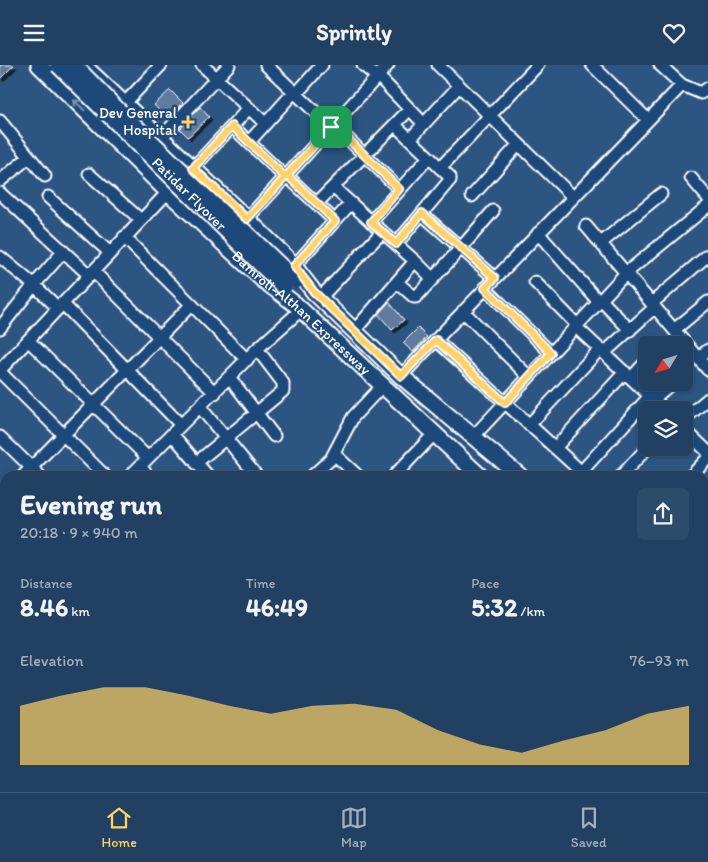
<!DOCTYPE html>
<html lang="en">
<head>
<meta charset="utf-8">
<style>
	body { margin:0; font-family:Itim,sans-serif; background:#2d4b6b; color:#f1f3f6; height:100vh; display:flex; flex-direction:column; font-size:19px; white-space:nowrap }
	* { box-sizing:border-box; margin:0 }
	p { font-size:16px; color:#a2afbe }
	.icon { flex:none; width:28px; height:28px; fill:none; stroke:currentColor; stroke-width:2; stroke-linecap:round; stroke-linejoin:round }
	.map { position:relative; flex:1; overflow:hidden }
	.side { position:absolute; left:0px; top:406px; width:709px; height:321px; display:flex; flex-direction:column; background:#214062; border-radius:15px 15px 0 0; box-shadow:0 1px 4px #0004,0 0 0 1px #3e5977 }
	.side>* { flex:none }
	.needle { width:32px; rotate:232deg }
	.buttons { position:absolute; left:638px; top:271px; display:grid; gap:10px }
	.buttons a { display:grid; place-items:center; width:55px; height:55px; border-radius:8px; background:#214062; box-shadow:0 1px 4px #0004,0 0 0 1px #3e5977; font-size:25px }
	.pin { position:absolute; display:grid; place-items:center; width:42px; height:42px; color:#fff; margin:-21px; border-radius:10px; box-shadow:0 2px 8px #0006 }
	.round { display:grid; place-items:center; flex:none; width:52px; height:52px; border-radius:8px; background:#2d4b6b }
	.head { display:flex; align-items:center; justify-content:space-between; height:85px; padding:0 20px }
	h1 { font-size:28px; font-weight:800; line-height:38px }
	.stats { display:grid; grid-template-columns:repeat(3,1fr); gap:8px; height:85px; padding:5px 20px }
	.stats div { display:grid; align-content:center }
	.stats b { font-size:25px; font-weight:800 }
	.stats small { font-size:14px; font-weight:400 }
	.stats p { font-size:14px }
	.chart { height:140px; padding:10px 20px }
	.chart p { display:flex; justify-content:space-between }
	.chart svg { width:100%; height:90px; margin-top:5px; fill:#ffd166; opacity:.7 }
	header { display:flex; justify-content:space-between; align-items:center; height:65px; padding:0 20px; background:#214062; font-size:22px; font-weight:800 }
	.dock { display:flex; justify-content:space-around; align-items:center; height:70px; border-top:1px solid #3e5977; background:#214062; font-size:14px; color:#a2afbe }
	.dock a { display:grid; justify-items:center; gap:2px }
	.dock .active { color:#ffd166 }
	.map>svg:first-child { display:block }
</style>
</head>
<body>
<header><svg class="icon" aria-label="menu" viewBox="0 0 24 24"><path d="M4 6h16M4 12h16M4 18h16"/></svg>Sprintly<svg class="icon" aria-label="heart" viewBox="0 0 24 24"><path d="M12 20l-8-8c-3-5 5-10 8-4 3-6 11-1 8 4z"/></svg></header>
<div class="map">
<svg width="708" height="727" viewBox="0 0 708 727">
	<defs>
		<filter id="shadow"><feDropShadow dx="3" dy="3" stdDeviation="0" flood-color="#0009"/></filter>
	</defs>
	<rect width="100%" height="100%" fill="#2c5582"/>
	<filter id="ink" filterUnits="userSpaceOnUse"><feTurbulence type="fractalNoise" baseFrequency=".02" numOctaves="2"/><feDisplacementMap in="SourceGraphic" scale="10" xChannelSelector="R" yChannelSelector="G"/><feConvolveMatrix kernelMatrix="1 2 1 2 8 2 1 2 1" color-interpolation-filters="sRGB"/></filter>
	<g filter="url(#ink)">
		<path fill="#5e7c9f" stroke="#fff" filter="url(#shadow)" d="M0 0H14L0 14Z
			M170 25 183 38 169 53 168 51 166 53 154 40Z
			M200 42 209 52 188 72 180 64Z
			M389 237 404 255 392 265 378 249Z
			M418 263 427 272 413 287 403 278Z"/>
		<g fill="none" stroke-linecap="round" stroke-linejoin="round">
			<g stroke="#fff" stroke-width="15">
				<path id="minor" d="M202 0 265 58
					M266 0 331 62
					M363 0 377 12
					M438 0 572 131
					M592 0 648 55
					M660 0 682 20 701 28 708 23
					M378 11 423 58
					M296 29 322 0
					M124 39 161 0
					M0 56 45 111
					M334 60 399 124
					M232 61 285 112
					M410 74 459 21
					M249 77 294 27
					M156 78 229 0
					M193 103 249 43
					M440 103 538 0
					M89 109 141 155
					M287 111 335 156
					M691 113 708 133
					M0 116 29 92
					M333 122 396 179 450 115V112L395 60
					M0 128 89 210
					M472 131 519 79
					M48 132 110 188
					M317 138 410 44
					M422 149 495 213
					M247 154 388 0
					M371 157 429 92
					M586 161 708 305
					M538 168 599 237
					M124 172 247 295
					M601 178 661 129
					M0 192 34 220 58 243
					M415 196 433 214
					M294 201 351 138
					M93 206 215 328
					M397 217 414 232H416L461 183 493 146
					M535 217 577 260
					M485 223 551 288
					M320 233 382 167
					M601 235 630 265
					M62 238 181 360
					M652 238 708 190
					M463 246 529 312
					M576 262 665 345
					M0 263 34 220 63 187
					M674 265 708 237
					M354 266 415 196 396 179
					M28 275 148 393
					M436 275 586 411
					M604 288 655 242
					M698 293 708 285
					M0 305 168 127
					M0 307 105 411
					M401 311 682 20
					M230 313 274 371
					M631 313 646 297
					M653 334 672 318
					M200 342 256 410
					M684 354 708 334
					M529 360 600 284
					M684 364 708 387
					M172 369 208 411
					M0 372 40 411
					M473 372 626 208 708 141
					M555 383 625 307
					M334 389 358 411
					M196 398 283 326V318L257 284
					M140 401 148 411
					M581 407 650 331
					M23 411 191 240
					M130 411 257 284 301 245
					M312 411 331 394 353 352 382 321
					M394 411 434 369
					M621 411 648 382
					M691 411 708 393
					M0 434 5 429
					M704 439 708 444
					M0 460 5 463
					M704 489 708 485
					M2 533 5 537
					M704 558 708 553
					M0 587 5 592
					M0 644 5 649
					M704 645 708 649
					M0 676 5 682
					M704 688 708 684
					M45 722 49 727
					M232 722 235 727
					M294 722 298 727
					M364 722 367 727
					M605 722 609 727
					M0 724 5 720
					M57 727 62 722
					M189 727 194 722
					M253 727 258 722
					M317 727 322 722
					M412 727 416 722
					M470 727 474 723
					M569 727 573 722
					M626 727 631 722
					M662 727 667 722"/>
			</g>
			<g stroke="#fff" stroke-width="19">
				<g id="major">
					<path id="s1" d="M39 0 168 127 263 215 295 239 480 411"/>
					<path d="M88 5 247 154 290 196 314 227 401 311 520 411"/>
					<path d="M704 590 708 594"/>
					<path d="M704 607 708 611"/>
					<path d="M704 627 708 631"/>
				</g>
			</g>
			<use href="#minor" stroke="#1f4a7a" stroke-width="11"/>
			<use href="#major" stroke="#1f4a7a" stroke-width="15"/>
			<g stroke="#fff" stroke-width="19" stroke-linecap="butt">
				<g id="major-bridge">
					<path id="s2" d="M58 0 284 222"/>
					<path d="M74 0 113 40 296 216"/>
				</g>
			</g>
			<use href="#major-bridge" stroke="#1f4a7a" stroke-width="15"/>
		</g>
		<defs><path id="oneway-shaft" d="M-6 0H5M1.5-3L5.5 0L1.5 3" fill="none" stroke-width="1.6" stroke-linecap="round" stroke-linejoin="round" transform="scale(1.25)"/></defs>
		<use stroke="#7992af" href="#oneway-shaft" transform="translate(79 40) rotate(-136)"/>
	</g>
	<g fill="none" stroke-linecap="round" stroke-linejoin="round" filter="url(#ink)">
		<g stroke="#fff" stroke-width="10">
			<path id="route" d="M331 62 247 154 193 103 232 61 285 112 287 110 335 156 294 201 314 227 401 311 436 275 505 338 551 288 485 223 495 213 422 148 396 179 371 157 399 124 334 60 331 62"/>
		</g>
		<use href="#route" stroke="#ffd166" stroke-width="6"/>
	</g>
	<path fill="#ffd166" stroke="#1f4a7a" stroke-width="2" d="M185.5 49.5h5v5h5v5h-5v5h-5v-5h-5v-5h5z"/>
	<g text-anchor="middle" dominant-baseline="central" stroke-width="5" stroke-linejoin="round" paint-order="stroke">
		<g font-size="15" fill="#fff" stroke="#1f4a7a" text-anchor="end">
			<text x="177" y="48">Dev General<tspan x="177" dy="17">Hospital</tspan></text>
		</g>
		<g font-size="15" fill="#fff" stroke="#1f4a7a">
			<text stroke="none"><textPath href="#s2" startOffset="184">Patidar Flyover</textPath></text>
			<text stroke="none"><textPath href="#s1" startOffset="361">Bamroli-Althan Expressway</textPath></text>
		</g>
	</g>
</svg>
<div class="buttons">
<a><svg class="needle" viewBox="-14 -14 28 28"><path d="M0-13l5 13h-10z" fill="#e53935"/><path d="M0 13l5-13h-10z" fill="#a2afbe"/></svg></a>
<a><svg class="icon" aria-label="layers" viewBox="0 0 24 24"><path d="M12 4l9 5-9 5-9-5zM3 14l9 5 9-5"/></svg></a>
</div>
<div class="pin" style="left:331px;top:62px;background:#1e9e55"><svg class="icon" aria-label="arrive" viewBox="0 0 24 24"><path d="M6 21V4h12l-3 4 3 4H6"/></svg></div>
<section class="side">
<div class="head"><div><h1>Evening run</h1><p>20:18 · 9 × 940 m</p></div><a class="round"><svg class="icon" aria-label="share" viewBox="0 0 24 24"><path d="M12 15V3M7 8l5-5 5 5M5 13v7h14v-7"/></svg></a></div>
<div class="stats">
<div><p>Distance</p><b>8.46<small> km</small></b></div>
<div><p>Time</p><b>46:49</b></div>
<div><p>Pace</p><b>5:32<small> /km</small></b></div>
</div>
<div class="chart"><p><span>Elevation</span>76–93 m</p>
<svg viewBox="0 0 160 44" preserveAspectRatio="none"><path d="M0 44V15L10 10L20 6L30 6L40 10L50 15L60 19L70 15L80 14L90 17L100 27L110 34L120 38L130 32L140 27L150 19L160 15V44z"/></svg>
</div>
</section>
</div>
<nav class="dock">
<a class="active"><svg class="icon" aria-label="home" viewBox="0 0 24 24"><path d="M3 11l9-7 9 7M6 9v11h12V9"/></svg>Home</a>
<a><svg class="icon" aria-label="map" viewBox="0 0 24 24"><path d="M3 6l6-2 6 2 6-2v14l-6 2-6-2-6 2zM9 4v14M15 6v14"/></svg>Map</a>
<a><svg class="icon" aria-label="saved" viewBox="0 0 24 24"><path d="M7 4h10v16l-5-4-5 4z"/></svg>Saved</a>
</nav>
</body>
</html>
